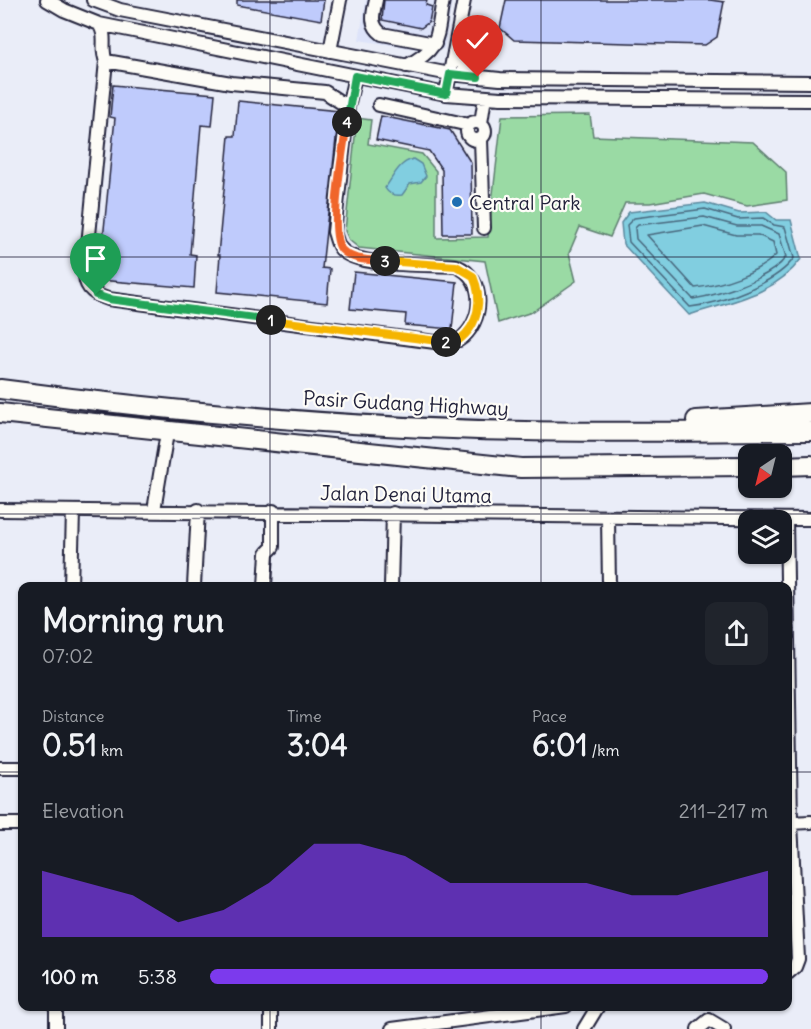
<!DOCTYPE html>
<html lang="en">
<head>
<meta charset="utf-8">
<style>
	body { margin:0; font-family:Delius,sans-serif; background:#20242c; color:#f1f3f6; height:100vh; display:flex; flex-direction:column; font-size:22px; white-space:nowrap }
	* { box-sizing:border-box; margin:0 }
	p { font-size:20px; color:#9ea1a6 }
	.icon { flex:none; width:33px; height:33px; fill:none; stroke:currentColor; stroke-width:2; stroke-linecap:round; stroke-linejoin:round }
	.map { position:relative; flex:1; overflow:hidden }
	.panel { position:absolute; left:18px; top:582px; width:774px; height:429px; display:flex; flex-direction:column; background:#171b24; border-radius:12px; box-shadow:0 2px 4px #0004 }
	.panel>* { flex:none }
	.needle { width:39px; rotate:215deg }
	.buttons { position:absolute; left:738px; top:444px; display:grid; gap:12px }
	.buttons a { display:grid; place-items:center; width:54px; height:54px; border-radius:12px; background:#171b24; box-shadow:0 2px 4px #0004; font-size:30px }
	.pin { position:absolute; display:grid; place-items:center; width:51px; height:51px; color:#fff; margin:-62px -26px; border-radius:50% 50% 50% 0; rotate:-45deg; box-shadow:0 0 6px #0007 }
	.pin .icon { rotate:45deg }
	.km { position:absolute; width:30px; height:30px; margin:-15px; border-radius:50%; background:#222; color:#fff; font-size:16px; line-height:30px; text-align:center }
	.round { display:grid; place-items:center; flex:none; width:63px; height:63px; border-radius:12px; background:#20242c }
	.head { display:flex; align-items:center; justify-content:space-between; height:102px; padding:0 24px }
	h1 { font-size:33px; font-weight:700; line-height:45px }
	.figures { display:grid; grid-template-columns:repeat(3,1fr); gap:9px; height:102px; padding:6px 24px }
	.figures div { display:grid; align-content:center }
	.figures b { font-size:30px; font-weight:700 }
	.figures small { font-size:16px; font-weight:400 }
	.figures p { font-size:16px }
	.chart { height:168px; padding:12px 24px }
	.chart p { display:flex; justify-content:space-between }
	.chart svg { width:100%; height:108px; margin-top:6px; fill:#7c3aed; opacity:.7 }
	ul { padding:0 24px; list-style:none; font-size:20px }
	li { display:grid; grid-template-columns:96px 72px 1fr; align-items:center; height:45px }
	li i { height:15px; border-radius:8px; background:#7c3aed }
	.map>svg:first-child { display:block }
</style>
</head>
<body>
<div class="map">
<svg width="811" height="1029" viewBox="0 0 811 1029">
	<rect width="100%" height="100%" fill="#eaedf8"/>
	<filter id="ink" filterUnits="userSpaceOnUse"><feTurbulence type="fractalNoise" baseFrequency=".0167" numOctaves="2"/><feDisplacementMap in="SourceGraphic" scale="12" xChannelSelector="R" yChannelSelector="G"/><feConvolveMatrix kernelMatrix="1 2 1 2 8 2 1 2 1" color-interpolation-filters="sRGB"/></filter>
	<g filter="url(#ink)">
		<path fill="#dde3f9" d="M366 0H452L444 49 429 51 359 40Z"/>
		<path fill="#9adaa4" stroke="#5e7e70" stroke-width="1.5" d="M590 115 593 136 753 142 786 172 787 200 747 206 704 194 650 203H625L610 237 580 227 569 253 576 281 532 312 498 323 485 261 359 248 349 240 345 231 357 118 371 120 368 144 422 154 436 171V238L488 237 502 116Z"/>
		<path fill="#81cee0" stroke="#5b899e" stroke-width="1.5" d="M413 159 421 164 426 176 421 182 410 184 402 195C395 196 389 195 385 188 394 176 398 163 413 159Z
			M705 203 739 213 766 212 776 220H791L801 259C775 295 729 302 689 315L623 244 621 223 629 212Z"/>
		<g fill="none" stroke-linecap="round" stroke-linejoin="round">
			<path stroke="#48677d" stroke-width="1.5" d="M705 209 738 219 763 218 774 225 785 227 794 258C777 283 719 304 690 307L629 242 627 225 634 218Z
				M704 217 737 226H761L779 234 786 257C771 279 718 295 693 299L636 239 635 228 638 225Z
				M703 226 736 235H758L773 242 776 255C758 273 721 285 695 288L647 235Z"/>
		</g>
		<path fill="#bfcbfc" stroke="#22223b" stroke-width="1.5" d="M237 0H324L321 20 237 5Z
			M384 0H427L426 5 432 7 429 22 421 28 382 20Z
			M506 0H710L724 2 717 37 705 45 514 40 500 28Z
			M113 85 215 94 212 126 201 125 190 254 196 255 194 288 99 280 115 118 110 117Z
			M238 101 339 111 322 268 330 269 327 303 217 292 220 255H218L229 136H235Z
			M381 116 450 130 471 163 472 234H443L442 170 429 151 376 140Z
			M354 272 457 282 452 329 405 325 406 314 350 309Z"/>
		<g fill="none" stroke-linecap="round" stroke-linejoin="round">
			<g stroke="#22223b" stroke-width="16">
				<path id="minor" d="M47 0 64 10 99 24 446 94 501 98 811 100
					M93 0 120 10 450 74 500 79 811 82
					M376 0C373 14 369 24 382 34L435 44
					M99 24C108 37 100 48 106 61L85 276C86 290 96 295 108 299L435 342 459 340C484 323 487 278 456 266 431 264 357 268 341 249 337 245 336 237 334 232L348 107 355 76
					M330 51 340 0
					M454 52 464 66 478 77
					M106 61 231 83 325 92 348 107
					M406 66C442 48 436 37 443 0
					M446 94 464 0
					M379 105 469 125
					M467 131a9 9 0 1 1 18 0a9 9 0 1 1-18 0Z
					M481 123 485 97
					M481 139 484 228
					M0 510 811 519
					M154 510 167 433
					M608 517 609 586
					M786 519 791 823 798 959 795 967 788 973
					M71 586 73 512
					M194 586 198 510
					M265 586 267 553 273 547V511
					M391 586 393 513
					M0 768H22
					M788 823 811 822
					M0 824H22
					M56 1029V1006
					M271 1029V1006
					M392 1029 566 1006
					M584 1029 598 1006
					M698 1029 709 1020 724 1029"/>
			</g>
			<g stroke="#22223b" stroke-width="22">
				<path id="highway" d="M0 389C174 412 350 428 525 431 620 433 716 431 811 431
					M0 413 521 468 748 466
					M696 420 811 413
					M782 466 811 465"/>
			</g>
			<use href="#minor" stroke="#fdfcf7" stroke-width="12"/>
			<use href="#highway" stroke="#fdfcf7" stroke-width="18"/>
		</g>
	</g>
	<g fill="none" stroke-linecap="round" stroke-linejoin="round" filter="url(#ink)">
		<g stroke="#fff" stroke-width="12">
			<path id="split-1" d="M96 295 108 299 271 320"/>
		</g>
		<g stroke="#fff" stroke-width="12">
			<path id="split-2" d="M271 320 446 342"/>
		</g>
		<g stroke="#fff" stroke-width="12">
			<path id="split-3" d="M385 261 456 266 473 276C483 299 479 325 459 340L446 342"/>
		</g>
		<g stroke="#fff" stroke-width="12">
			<path id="split-4" d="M347 122C344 146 327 235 342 250 353 261 370 260 385 261"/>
		</g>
		<g stroke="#fff" stroke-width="12">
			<path id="split-5" d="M347 122 355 76 446 94 450 74 478 77"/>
		</g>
		<use href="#split-1" stroke="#22a559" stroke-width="8"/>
		<use href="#split-2" stroke="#f5b400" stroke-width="8"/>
		<use href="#split-3" stroke="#f5b400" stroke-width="8"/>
		<use href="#split-4" stroke="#f0652b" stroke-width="8"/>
		<use href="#split-5" stroke="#22a559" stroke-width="8"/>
	</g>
	<path fill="none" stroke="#22223b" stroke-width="1.5" stroke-opacity="0.55" d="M270 0V586M541 0V586M0 257H811M0 514H811M0 772H22M788 772H811M270 1006V1029M541 1006V1029"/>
	<circle fill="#1f6fb2" stroke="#fdfcf7" stroke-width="2" cx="457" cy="202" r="6"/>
	<g text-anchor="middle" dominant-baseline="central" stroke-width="4.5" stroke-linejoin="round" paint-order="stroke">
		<g font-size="20" fill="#22223b" stroke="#fdfcf7" text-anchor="start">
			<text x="469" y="202">Central Park</text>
		</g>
		<g font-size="20" fill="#22223b" stroke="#fdfcf7">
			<text transform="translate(406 403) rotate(3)">Pasir Gudang Highway</text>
			<text transform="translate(406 494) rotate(1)">Jalan Denai Utama</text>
		</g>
	</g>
</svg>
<div class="buttons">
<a><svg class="needle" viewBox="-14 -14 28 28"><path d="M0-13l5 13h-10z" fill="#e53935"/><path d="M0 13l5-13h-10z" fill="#9ea1a6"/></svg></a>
<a><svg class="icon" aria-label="layers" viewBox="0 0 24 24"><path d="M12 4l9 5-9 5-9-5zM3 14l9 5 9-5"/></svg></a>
</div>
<div class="pin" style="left:96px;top:295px;background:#1e9e55"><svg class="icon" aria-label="arrive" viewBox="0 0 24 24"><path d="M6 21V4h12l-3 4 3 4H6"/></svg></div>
<div class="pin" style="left:478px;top:77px;background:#d93025"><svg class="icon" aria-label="check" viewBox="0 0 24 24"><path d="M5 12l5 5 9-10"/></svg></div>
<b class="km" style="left:271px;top:320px">1</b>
<b class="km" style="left:446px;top:342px">2</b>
<b class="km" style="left:385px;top:261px">3</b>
<b class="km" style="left:347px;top:122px">4</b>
<section class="panel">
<div class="head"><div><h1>Morning run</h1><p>07:02</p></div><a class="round"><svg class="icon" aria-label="share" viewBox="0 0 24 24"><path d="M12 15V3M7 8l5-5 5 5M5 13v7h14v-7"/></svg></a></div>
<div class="figures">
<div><p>Distance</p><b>0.51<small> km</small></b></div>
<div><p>Time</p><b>3:04</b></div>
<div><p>Pace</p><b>6:01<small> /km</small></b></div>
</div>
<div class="chart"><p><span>Elevation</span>211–217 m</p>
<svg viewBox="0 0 160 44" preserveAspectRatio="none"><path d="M0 44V17L10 22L20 27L30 38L40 33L50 22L60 6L70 6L80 11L90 22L100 22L110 22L120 22L130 27L140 27L150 22L160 17V44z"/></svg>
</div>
<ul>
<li><b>100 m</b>5:38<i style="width:100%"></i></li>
</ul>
</section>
</div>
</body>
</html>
